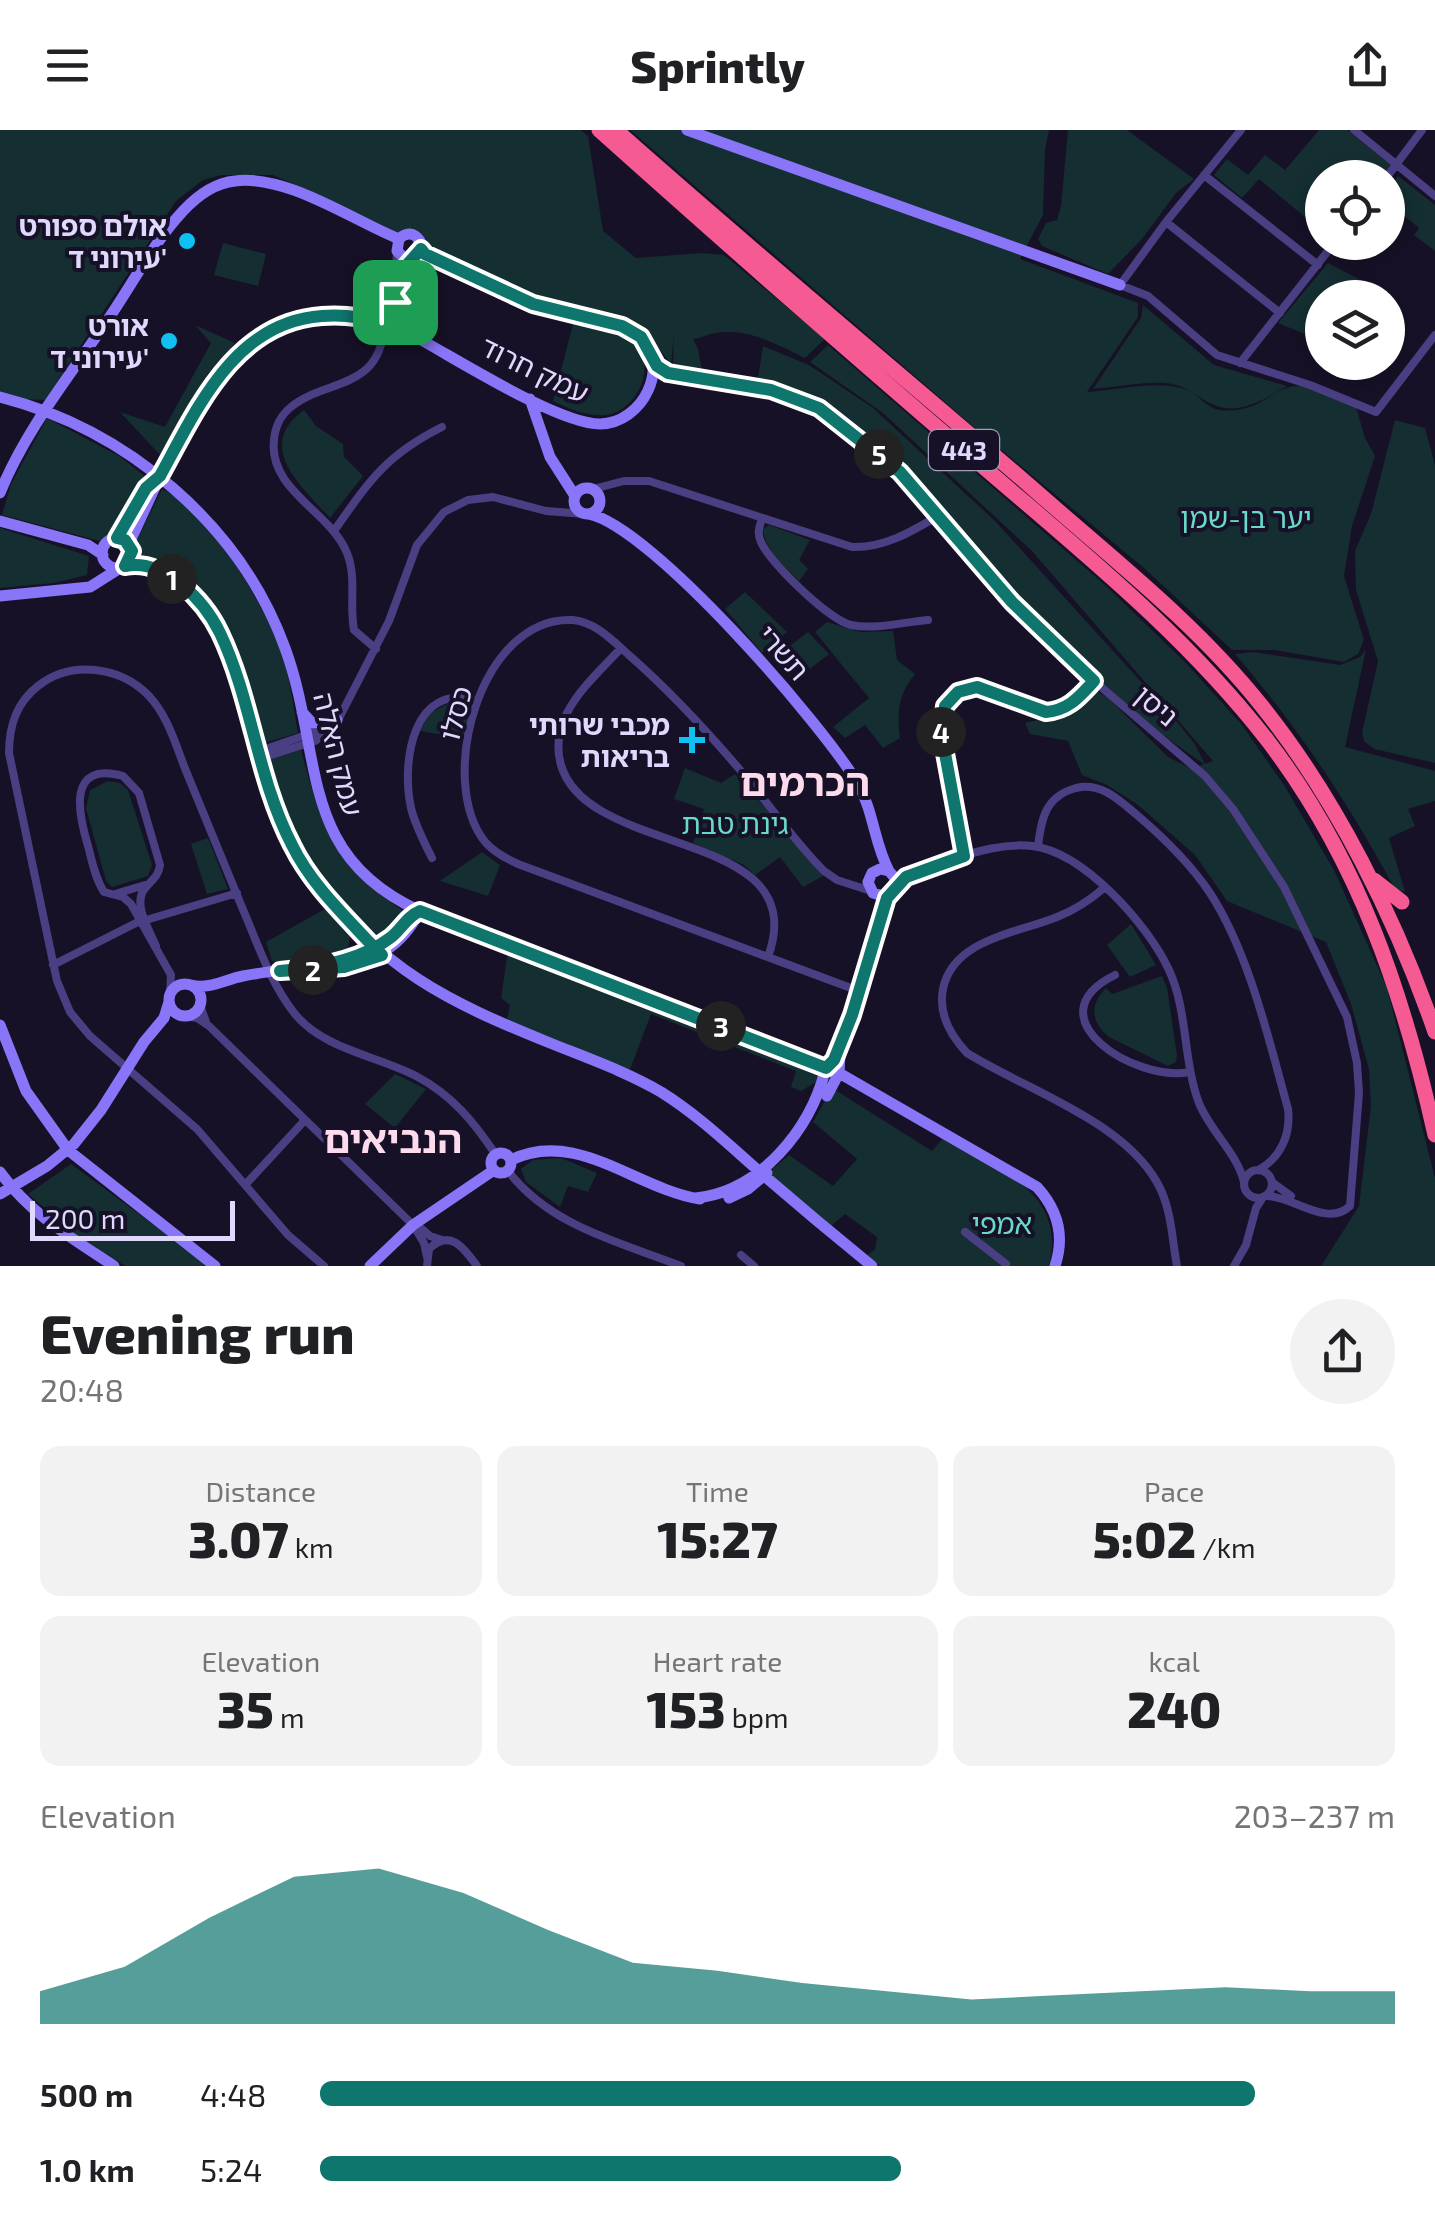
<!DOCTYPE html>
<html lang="en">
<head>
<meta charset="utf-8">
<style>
	body { margin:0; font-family:"Exo 2","Noto Sans Hebrew",sans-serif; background:#f2f2f2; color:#202124; height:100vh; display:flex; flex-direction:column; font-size:38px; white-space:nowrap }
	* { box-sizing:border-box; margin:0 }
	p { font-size:32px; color:#757577 }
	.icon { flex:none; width:55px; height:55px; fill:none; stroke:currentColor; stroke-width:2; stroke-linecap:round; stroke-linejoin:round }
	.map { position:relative; height:1136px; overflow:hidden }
	.details { display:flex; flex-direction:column; background:#fff; flex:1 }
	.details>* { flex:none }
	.controls { position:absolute; left:1305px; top:30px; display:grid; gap:20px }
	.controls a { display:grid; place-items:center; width:100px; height:100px; border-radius:50%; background:#fff; box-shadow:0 5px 15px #0003; font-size:50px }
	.scale { position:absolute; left:30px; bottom:25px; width:205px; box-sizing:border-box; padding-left:10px; border:5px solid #e1d9fd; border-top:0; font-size:28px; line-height:35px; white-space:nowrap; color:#e1d9fd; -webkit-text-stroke:8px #171127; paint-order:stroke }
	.pin { position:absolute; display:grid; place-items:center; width:85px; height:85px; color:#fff; margin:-42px; border-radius:20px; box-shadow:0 5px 15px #0006 }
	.km { position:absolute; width:50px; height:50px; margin:-25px; border-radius:50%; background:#222; color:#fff; font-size:28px; line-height:50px; text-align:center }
	.round { display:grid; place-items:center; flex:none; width:105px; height:105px; border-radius:52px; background:#f2f2f2 }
	.overview { display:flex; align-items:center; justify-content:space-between; height:170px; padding:0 40px }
	h1 { font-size:55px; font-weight:800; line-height:75px }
	.figures { display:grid; grid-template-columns:repeat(3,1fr); gap:15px; height:170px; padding:10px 40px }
	.figures div { display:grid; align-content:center; border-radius:20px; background:#f2f2f2; text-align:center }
	.figures b { font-size:50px; font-weight:800 }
	.figures small { font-size:28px; font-weight:400 }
	.figures p { font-size:28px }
	.chart { height:280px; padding:20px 40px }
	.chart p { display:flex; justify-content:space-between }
	.chart svg { width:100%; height:180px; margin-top:10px; fill:#0f766e; opacity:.7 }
	ul { padding:0 40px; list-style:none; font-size:32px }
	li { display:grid; grid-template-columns:160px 120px 1fr; align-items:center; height:75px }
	li i { height:25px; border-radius:12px; background:#0f766e }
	header { display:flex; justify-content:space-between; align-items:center; height:130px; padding:0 40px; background:#fff; font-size:45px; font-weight:800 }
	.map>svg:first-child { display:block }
</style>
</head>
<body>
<header><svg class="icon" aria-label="menu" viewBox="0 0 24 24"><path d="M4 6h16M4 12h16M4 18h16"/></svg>Sprintly<svg class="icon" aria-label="share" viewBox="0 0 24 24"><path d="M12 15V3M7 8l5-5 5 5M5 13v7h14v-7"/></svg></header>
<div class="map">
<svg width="1435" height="1136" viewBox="0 0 1435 1136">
	<rect width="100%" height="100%" fill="#171127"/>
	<path fill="#142e31" d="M0 0H581L588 6 603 101 636 128 701 123 724 125 825 209 805 228C776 214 749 198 716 203 707 204 701 209 693 209L698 219 702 240 673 235 674 205 671 234 645 201 633 194 616 186 531 164 273 45H222L203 50 176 71 45 270 0 268Z
		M630 0H1049L1045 20 1043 85 1020 129 1138 173V187L1087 262C1117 260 1159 249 1187 260 1199 265 1207 278 1219 280 1261 285 1272 256 1298 256 1315 255 1340 270 1356 277L1365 308 1375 326 1352 396 1344 446 1364 510 1358 524 1344 532 1275 520H1232L1144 438 975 298Z
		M1068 0H1127L1194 49 1176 63 1142 109 1108 144 1042 116 1038 109 1046 93 1057 90 1061 76Z
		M1319 0H1347L1392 36 1383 47 1322 48V101L1259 49 1242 68 1214 45 1227 29 1248 45 1265 25 1285 40Z
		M1398 46 1435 75V121L1414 105 1419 98 1388 73V59Z
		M223 113 266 124 258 156 214 145Z
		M1328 133 1359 149 1342 167 1322 168V211L1278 193Z
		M1143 175 1214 235 1287 256C1265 269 1240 286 1214 275 1195 267 1186 254 1164 253 1141 252 1116 257 1093 259L1141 188Z
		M573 194C592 198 617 198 633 212 659 235 637 281 606 285 588 287 569 279 553 271Z
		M195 195 235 213 206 246 162 327 120 282 165 297 211 213Z
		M828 215 1105 455 1185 532 1242 595 1284 655 1335 742 1387 858 1435 1048V1136H1321L1359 1076 1371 976 1369 939 1351 874 1326 812 1227 771 1195 725 1138 675 1107 655 1082 645 1068 611 1030 604 1025 593 1069 583 1096 561 1107 567 1168 627 1192 639 1204 634C1145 594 1090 547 1041 496 969 423 897 304 802 263 788 257 773 253 758 248L763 216 809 235 873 278 996 392 1173 587 1194 613 1205 634 1213 631 1032 421 883 283 810 232Z
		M304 280 316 296 343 314 344 327 363 346 330 388C303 358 253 316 304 280Z
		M47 288 119 326 146 347C134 373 126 397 100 411L2 385 11 354Z
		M1395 290 1425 298 1435 335V633L1374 619 1364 611 1362 603 1378 531 1356 460 1355 421 1371 384Z
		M162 359C206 378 264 474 280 519 290 546 293 575 298 603L261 614C245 562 236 494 191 456 175 443 155 434 138 421L137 410Z
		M769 395 810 410 799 430 808 439 799 451C784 435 765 421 763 399Z
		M0 398 89 426 87 445 54 453 0 458Z
		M745 462 787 502 762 523 725 479Z
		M827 492 860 502 893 501 897 530 915 544C898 564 897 583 900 608L883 618 865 595 845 608 833 597 869 568 815 502Z
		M808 502 829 524 794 551 774 528Z
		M1366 519 1345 617 1435 641V671L1408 679 1415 696 1389 708 1405 762 1395 759C1349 674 1298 597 1235 524L1253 522 1340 535 1360 527Z
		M449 573 465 575 469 579 464 609 420 601 430 583Z
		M301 620C323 700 330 731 402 780L399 788 379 807 371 806C313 744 292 712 265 631Z
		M685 638 721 653 735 644 825 745 803 757 780 727 755 745 744 735 693 713 704 679 674 669Z
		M108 651 120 653 128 660 152 735 148 746 112 757 106 751 86 678 90 660Z
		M208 708 228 759 207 764 191 714Z
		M482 722 500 735 488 766 440 751Z
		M325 779 350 806 348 819 283 835 272 831 266 812Z
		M1131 794 1156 835 1130 847 1107 815Z
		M508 820 822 941 818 951 801 961 791 957 796 941 651 884 629 942 507 890 510 875 501 868Z
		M1162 846 1167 858 1177 925 1176 932 1168 936 1109 907C1091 892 1089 875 1106 858L1112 864Z
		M395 944 426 959 395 998 365 974Z
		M832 958 932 1021 944 1007C996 1037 1068 1062 1049 1136H880L867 1125 875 1120 877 1107 845 1084 831 1096 768 1043 789 1025 833 1056 857 1029 813 992Z
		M561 1028 597 1043 588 1062 568 1056 560 1077 526 1052 521 1039 533 1030Z
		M71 1034 210 1136H125L75 1104 28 1064Z"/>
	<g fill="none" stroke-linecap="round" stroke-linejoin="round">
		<path stroke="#4a3f83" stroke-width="8" d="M1241 0 1166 92 1120 155 1148 166 1217 225 1310 255 1376 282 1435 205
			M1354 0 1435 66
			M1204 45 1318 135
			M1386 48 1422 0
			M1166 92 1280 183
			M381 182 396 141 397 121
			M396 184C392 168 401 141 412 129
			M652 229 663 240 682 247 742 254 796 266 849 300 900 342 1012 472 1073 533 1205 646 1233 679 1284 757 1347 887 1357 933 1359 963 1350 1076C1327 1098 1293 1066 1267 1066
			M1240 233 1335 112
			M593 359 624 351H649L852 417C884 418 911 402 938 386
			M762 389C759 397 757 404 761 412 769 432 829 490 851 495 875 500 904 492 928 490
			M334 401C369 351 386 325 442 297
			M621 518C603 538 579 559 567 583 559 599 556 618 561 635 588 729 815 697 768 827
			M376 519 354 500C349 474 357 448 347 423 331 382 268 360 274 310 275 297 281 285 291 277 324 250 375 260 383 205
			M257 622 329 597
			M259 629 315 611 335 596 389 491 417 415 444 382 468 370 493 367 546 381 585 384
			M1038 717C1041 688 1046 666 1076 658 1101 652 1119 670 1137 685 1164 708 1190 733 1210 763 1249 823 1269 910 1288 979 1291 1004 1281 1028 1258 1040
			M964 726 940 595 950 568C995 536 1025 597 1064 578 1076 573 1085 561 1094 551
			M432 728C424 712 415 695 411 678 401 632 413 551 477 571
			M896 756C911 741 932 737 951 730 977 721 1005 713 1032 716 1084 722 1148 795 1169 840 1188 881 1183 931 1199 973 1210 1001 1237 1023 1244 1052
			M1104 758C1090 770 1075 780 1057 787 1018 803 953 809 943 859 938 884 951 906 967 923 1028 961 1130 993 1161 1060 1172 1085 1172 1110 1177 1136
			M115 764 145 755
			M156 816C150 801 134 777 143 761 150 750 158 749 160 735L139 663 123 646C67 631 78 683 88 716 92 731 95 748 104 762L123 767 131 774 171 845 170 864
			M53 835 136 793 237 763
			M1115 845C1030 887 1136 953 1190 942
			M859 861 518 734C507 729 495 723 486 713 435 652 480 485 573 490 596 492 614 512 630 526 671 562 706 600 741 641 769 674 794 711 824 741L837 750 871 761
			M200 875 206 892
			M186 886 197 888 209 896 413 1095 424 1113 427 1127
			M1244 1054a14 14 0 1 1 28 0a14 14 0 1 1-28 0Z
			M508 1041C550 1096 619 1112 681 1136
			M1273 1053 1291 1066
			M246 1054 305 990
			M415 1093 430 1106 442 1110
			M965 1102 1006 1134
			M741 1125 754 1136
			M324 1136 288 1105 197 999 90 906 70 882 57 851 9 623C9 596 16 573 38 556 71 530 120 536 149 566 168 586 176 616 186 641 205 688 225 735 244 782 259 817 271 854 295 884 323 919 378 926 416 946 452 965 474 992 496 1025
			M427 1136 429 1119C450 1098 464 1118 477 1136
			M1234 1136 1246 1115 1256 1078 1263 1067"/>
		<path stroke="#8975f8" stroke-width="11" d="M687 0 1120 155
			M399 109 397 121 403 127H415L421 119
			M399 109C406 102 414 102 420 111L421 119
			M375 193a12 12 0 1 1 24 0a12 12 0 1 1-24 0Z
			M395 202 414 206C455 228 558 294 600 294 642 294 673 235 638 205 613 184 567 186 536 176 498 163 461 141 425 124L421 119
			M0 267C126 299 240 394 285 518 324 624 296 725 420 781L826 938
			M530 269 550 327 575 366
			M574 371a13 13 0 1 1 26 0a13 13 0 1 1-26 0Z
			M0 363C25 300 72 243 109 188 133 153 154 112 183 81 197 66 215 53 235 51 286 44 352 90 399 109
			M589 384C652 397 824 596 858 654 874 682 874 713 889 741
			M0 391 88 415 103 425
			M102 423a15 15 0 1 1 30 0a15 15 0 1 1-30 0Z
			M117 409 147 356 156 347
			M131 417 132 407C170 327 219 193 322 186 339 185 358 185 374 193L375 197
			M125 436C144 432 158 439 174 450 241 497 246 595 271 667 281 695 294 723 312 747 382 840 446 871 550 913 587 928 627 942 661 962 698 985 729 1015 761 1043 798 1075 835 1106 872 1136
			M0 466 90 457 120 438
			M302 582 312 593 337 590
			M340 837C375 831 402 816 419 782
			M169 870a16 16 0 1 1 32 0a16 16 0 1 1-32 0Z
			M191 855C209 860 226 849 243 846 290 837 335 837 378 815 395 806 403 789 420 781
			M0 895 26 961 68 1020 215 1136
			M839 943 1037 1057C1058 1080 1065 1106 1055 1136
			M827 966 839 943 840 923
			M491 1033a10 10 0 1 1 20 0a10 10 0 1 1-20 0Z
			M511 1030C576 998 636 1059 700 1069
			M0 1042C30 1084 72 1108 114 1136
			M0 1064 47 1036 74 1014 101 980 144 912 164 888 169 872
			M696 1068C761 1061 810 999 825 941 827 933 839 919 843 908 860 868 872 826 882 784 886 771 895 761 895 748L889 741 880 739 872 743 868 752 873 763 883 766 892 762
			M729 1068 748 1059 767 1043
			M370 1136 413 1095 494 1040"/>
		<path stroke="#f65a92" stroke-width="15" d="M599 0C725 113 852 224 980 334 1081 421 1186 505 1268 611 1358 729 1403 862 1435 1005
			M616 0C752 121 892 237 1030 356 1109 426 1195 492 1261 575 1336 668 1396 789 1435 902
			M1374 750 1402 772"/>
	</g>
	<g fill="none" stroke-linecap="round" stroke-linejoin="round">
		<g stroke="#fff" stroke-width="20">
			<path id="route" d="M395 172 396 184 388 181 380 183 375 197 374 193C359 185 339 185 322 186 234 192 197 279 160 346L146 358 117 408 125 410 132 421 125 436C164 428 204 470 220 503 252 570 257 648 292 715 310 752 341 782 369 812L382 825 344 837 280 841C317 838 360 831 390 808 401 800 406 787 420 781L826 938 834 930 852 885 887 768 906 747 964 726 942 607 945 576 958 562 977 557 1046 582C1069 580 1079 567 1094 551L1012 472 900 342 819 278 771 260 668 243 657 236 641 207 622 196 533 174 425 124 421 119 406 136 395 172"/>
		</g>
		<use href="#route" stroke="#0f766e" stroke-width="12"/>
	</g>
	<g fill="#0fc0f2" stroke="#171127" stroke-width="4">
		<circle cx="187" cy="111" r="10"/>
		<circle cx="169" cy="211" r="10"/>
		<path d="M687 595h10v10h10v10h-10v10h-10v-10h-10v-10h10z"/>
	</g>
	<g text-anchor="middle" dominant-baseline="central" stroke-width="8" stroke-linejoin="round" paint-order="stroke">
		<rect fill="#171127" stroke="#a49dbd" stroke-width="2.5" x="929" y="300" width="70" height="40" rx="8"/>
		<g font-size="25" font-weight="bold" fill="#e1d9fd">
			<text x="964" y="320">443</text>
		</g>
		<g font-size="28" font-weight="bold" fill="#e1d9fd" stroke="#171127" text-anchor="end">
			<text x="167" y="95">אולם ספורט<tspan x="167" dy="32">עירוני ד'</tspan></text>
			<text x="149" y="195">אורט<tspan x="149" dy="32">עירוני ד'</tspan></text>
			<text x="670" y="594">מכבי שרותי<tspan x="670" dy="32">בריאות</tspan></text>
		</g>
		<g font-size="28" fill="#e1d9fd" stroke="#171127">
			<text transform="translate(535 239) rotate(26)">עמק חרוד</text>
			<text transform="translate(784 522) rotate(49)">תשרי</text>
			<text transform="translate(1157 575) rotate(40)">ניסן</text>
			<text transform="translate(455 583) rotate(-75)">כסלו</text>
			<text transform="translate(339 624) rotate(76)">עמק האלה</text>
		</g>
		<g font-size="28" fill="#68dacc" stroke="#171127">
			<text x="1246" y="387">יער בן-שמן</text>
			<text x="735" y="693">גינת טבת</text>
			<text x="1002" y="1093">אמפי</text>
		</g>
		<g font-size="38" font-weight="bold" fill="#fddbec" stroke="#171127">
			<text x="805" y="651">הכרמים</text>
			<text x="393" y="1008">הנביאים</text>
		</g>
	</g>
</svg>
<div class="controls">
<a><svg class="icon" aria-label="locate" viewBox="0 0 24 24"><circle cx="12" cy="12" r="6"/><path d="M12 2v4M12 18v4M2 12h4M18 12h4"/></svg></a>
<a><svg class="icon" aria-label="layers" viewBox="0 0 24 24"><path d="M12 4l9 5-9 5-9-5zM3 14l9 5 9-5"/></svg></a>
</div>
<div class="scale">200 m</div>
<div class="pin" style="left:395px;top:172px;background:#1e9e55"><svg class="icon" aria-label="arrive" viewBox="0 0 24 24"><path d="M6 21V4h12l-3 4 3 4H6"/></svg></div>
<b class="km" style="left:172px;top:449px">1</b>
<b class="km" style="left:313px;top:840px">2</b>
<b class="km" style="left:721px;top:896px">3</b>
<b class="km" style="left:941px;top:602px">4</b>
<b class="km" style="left:879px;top:324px">5</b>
</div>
<section class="details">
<div class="overview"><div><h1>Evening run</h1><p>20:48</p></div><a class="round"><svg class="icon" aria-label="share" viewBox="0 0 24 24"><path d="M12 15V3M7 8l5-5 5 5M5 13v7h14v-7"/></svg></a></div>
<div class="figures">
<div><p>Distance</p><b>3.07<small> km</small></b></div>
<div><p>Time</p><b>15:27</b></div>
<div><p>Pace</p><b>5:02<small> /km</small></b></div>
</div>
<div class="figures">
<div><p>Elevation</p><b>35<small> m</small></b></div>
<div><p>Heart rate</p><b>153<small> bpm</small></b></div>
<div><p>kcal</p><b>240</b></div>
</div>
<div class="chart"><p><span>Elevation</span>203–237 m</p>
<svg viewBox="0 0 160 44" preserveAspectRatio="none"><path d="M0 44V36L10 30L20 18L30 8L40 6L50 12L60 21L70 29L80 31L90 34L100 36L110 38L120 37L130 36L140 35L150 36L160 36V44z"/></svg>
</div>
<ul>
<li><b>500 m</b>4:48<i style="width:87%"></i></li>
<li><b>1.0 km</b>5:24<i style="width:54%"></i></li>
</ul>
</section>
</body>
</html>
